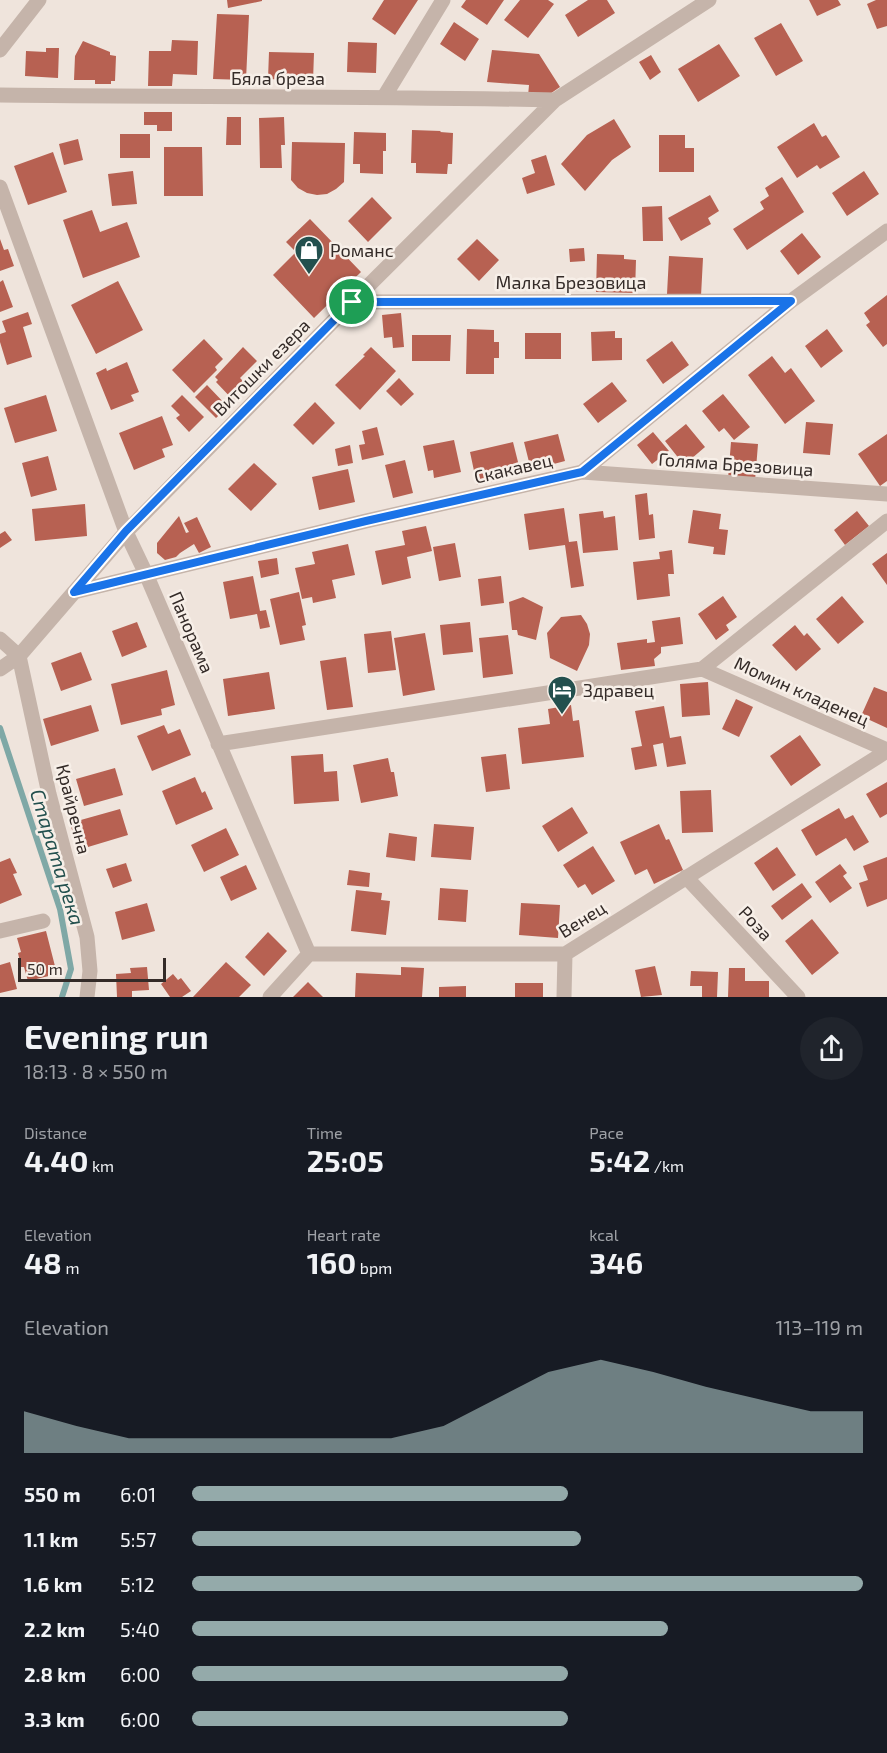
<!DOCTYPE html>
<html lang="en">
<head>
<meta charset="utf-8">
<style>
	body { margin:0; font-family:"Exo 2",sans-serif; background:#20242c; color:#f1f3f6; height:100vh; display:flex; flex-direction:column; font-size:22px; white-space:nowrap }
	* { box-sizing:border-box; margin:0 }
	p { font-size:20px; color:#9ea1a6 }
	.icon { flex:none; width:33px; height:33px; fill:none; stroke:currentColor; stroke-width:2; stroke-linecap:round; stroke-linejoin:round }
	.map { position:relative; height:997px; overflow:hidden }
	.drawer { display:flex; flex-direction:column; background:#171b24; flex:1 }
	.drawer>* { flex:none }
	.scale { position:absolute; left:18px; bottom:15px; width:148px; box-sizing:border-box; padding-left:6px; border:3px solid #342b28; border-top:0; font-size:16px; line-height:21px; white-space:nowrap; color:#342b28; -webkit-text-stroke:4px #f7efe8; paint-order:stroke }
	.pin { position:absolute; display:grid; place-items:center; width:51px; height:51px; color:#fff; margin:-26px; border:3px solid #fff; border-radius:50%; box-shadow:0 2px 6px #0007 }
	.round { display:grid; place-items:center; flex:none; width:63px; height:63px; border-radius:32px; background:#20242c }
	.summary { display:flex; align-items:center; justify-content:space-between; height:102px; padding:0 24px }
	h1 { font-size:33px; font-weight:700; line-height:45px }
	.figures { display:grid; grid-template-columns:repeat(3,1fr); gap:9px; height:102px; padding:6px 24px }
	.figures div { display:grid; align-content:center }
	.figures b { font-size:30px; font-weight:700 }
	.figures small { font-size:16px; font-weight:400 }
	.figures p { font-size:16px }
	.chart { height:168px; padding:12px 24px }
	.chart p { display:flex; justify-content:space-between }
	.chart svg { width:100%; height:108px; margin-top:6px; fill:#94aaaa; opacity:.7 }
	ul { padding:0 24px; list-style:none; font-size:20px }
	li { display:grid; grid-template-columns:96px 72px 1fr; align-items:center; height:45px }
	li i { height:15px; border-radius:8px; background:#94aaaa }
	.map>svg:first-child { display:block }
</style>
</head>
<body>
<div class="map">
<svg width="887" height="997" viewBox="0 0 887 997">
	<rect width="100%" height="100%" fill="#efe4dc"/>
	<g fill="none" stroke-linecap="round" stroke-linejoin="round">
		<path stroke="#7fa8a6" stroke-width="6" d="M0 728 60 909 71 969 62 997"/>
	</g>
	<path fill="#b76152" d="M227 0H262V1L228 8Z
		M384 0H418L395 35 372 19Z
		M466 0H504L487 25 461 7Z
		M520 0H548L554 4 528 38 504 20Z
		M588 0H607L615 13 578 37 565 15Z
		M809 0H838L841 5 817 16Z
		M876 0H887V26L877 29 867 4Z
		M217 14 249 15 246 80 213 79Z
		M454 22 479 39 465 61 440 44Z
		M781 23 803 61 776 76 754 38Z
		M172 40 198 41 197 75 173 74 172 86H148L149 51H171Z
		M83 41 110 52V55L116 56 115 81H111V84H95V80H74L75 56Z
		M348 42 377 43 376 73 347 72Z
		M719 44 740 76 698 102 678 69Z
		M46 48H59L58 78 25 76 26 51 46 52Z
		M492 50 539 54 560 87 544 98 528 96 529 85 487 82Z
		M269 52 314 53 313 81 268 79Z
		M651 55 661 72 650 80 639 62Z
		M144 112H172V131H157V125H144Z
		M227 117H241V145H226Z
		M284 117 285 145H281L282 168H260L259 118Z
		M614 119 631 147 612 160 585 191 561 164 587 135Z
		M814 123 822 137 826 135 840 157 820 169 817 165 797 178 777 147Z
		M412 130 441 131 440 132 453 133 452 164H448L447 174 416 173V163H411Z
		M354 132 386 133V151H383V174L360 173V164H353Z
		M120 134H150V158H120Z
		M659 135H685V148H694V172H659Z
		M78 139 83 160 64 165 59 144Z
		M292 142 345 143 344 182 336 189 327 194 317 195 307 193 298 188 291 180Z
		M164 147H202L203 196H164Z
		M53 152 67 192 28 205 14 166Z
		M546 155 555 185 527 194 522 178 535 173 531 160Z
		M133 171 137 204 112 206 108 174Z
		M864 171 879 194 847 216 832 193Z
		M782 177 804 212 747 250 733 229 764 209 760 202 769 196 765 188Z
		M710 195 719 211 708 218 711 224 681 241 668 218Z
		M372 197 392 218 368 242 348 221Z
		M662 206 663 241H643L642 207Z
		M92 210 100 232 127 222 140 257 83 278 63 220Z
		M310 219 361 272 314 318 273 275 296 252 286 242Z
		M802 233 821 257 798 275 780 251Z
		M0 239 4 250 8 249 14 266 0 271Z
		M477 239 499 260 479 281 457 259Z
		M584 248 585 261 570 262 569 249Z
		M597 254 624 255V259L636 260 635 293 596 292Z
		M669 256 703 258 701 296 667 294Z
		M3 280 13 307 0 312V282Z
		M118 281 143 330 96 354 71 305Z
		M887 295V344L883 347 866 325 870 322 864 313Z
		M28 312 32 324 23 327 32 357 7 365 0 342V334L6 332 2 321Z
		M401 313 404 347 393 348 392 337 384 338 382 315Z
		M467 329 494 330V342H499V358H494V374H466Z
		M827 329 843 351 821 368 805 346Z
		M615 331V338H622V360L592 361 591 332Z
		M525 333H561V359H525Z
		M412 335H451L450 361H412Z
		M204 339 223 359 215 367 217 370 194 393 172 370Z
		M672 341 689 365 663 384 646 360Z
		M243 347 257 361 240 378 249 387 234 401 216 382 218 380 215 377Z
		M371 347 396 371 360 410 335 385 365 356 363 355Z
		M772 356 785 373 791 368 815 401 785 424 748 375Z
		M127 362 139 392 131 395 134 401 111 410 96 373 106 368 107 371Z
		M399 378 414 394 401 406 386 391Z
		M612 382 627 401 598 423 583 404Z
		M207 385 228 407 216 418 195 397Z
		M723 394 750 427 734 440 724 428 719 432 702 411Z
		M46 395 57 431 15 443 4 408Z
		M182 395 204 417 189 432 176 418 180 415 171 406Z
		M315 402 335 423 313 445 293 425Z
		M162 416 173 445 162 449 165 457 134 470 119 433Z
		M806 422 833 424 830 455 803 453Z
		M686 424 705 447 684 465 665 441Z
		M377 427 384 455 362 460 359 445 365 444 362 431Z
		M653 432 669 451 652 464 637 445Z
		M558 434 565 461 531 470 524 442Z
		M887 434V481L880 486 858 454Z
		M454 440 461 472 434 478 433 470 428 471 423 446Z
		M513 442 521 474 477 485 470 452Z
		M731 442 758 444 755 481 728 479Z
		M350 445 353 463 338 466 335 449Z
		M48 456 57 490 31 497 22 463Z
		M405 460 413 493 393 498 385 465Z
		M254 463 277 484 251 511 228 489Z
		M348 469 355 502 319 510 312 477Z
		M647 493 649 515 653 514 655 538 639 540 635 495Z
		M85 504 87 536 35 541 32 509Z
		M564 508 569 542 577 541 584 586 571 588 565 545 529 550 524 514Z
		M693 510 721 514 719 529 728 530 725 555 713 554 714 547 688 543Z
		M603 511 604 518 615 516 618 550 583 553 579 514Z
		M857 511 869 526 845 545 834 530Z
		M179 516 186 533 189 532 184 523 197 517 211 547 199 553 194 544 180 553 176 557 165 560 157 553V543Z
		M426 526 432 551 407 557 411 578 382 585 375 551 405 545 402 531Z
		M5 531 12 540 0 548V534Z
		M455 543 461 577 439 581 433 547Z
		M348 544 355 575 332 580 336 598 313 603 312 597 302 599 295 568 315 564 312 552Z
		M672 550 674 574H668L670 596 637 600 633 562 660 559 659 552Z
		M887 553V585L872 564Z
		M277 558 279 574 261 578 258 561Z
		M253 576 260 611 266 610 270 627 260 629 257 614 230 619 223 582Z
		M501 576 504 603 481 606 478 579Z
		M299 592 306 625 302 626 305 640 280 645 270 599Z
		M723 596 737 617 726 625 729 630 716 640 698 614Z
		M842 596 864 622 838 644 816 619Z
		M523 597 543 607 536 640 518 635 517 630H512L509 602Z
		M581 615 587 624 590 634 589 645 577 671 550 658 547 633 561 617Z
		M680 617 683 644 661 647V653L654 659 655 666 621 670 617 643 647 639V643L655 642 652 621Z
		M137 622 147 647 122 657 112 631Z
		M470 622 473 652 443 655 440 625Z
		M795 625 804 636 807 633 821 649 796 671 772 645Z
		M391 631 396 670 368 673 364 634Z
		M425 633 435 690 403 696 394 638Z
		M508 635 513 674 483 678 479 638Z
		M81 652 92 680 61 691 51 663Z
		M346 657 353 707 327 710 320 661Z
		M167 670 175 705 161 709 162 715 121 725 111 684Z
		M269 672 275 709 228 716 223 679Z
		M708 682 710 715 682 717 680 684Z
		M874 687 887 692V728L861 716Z
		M736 699 753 707 739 737 722 729Z
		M91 705 99 731 51 746 43 719Z
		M571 705 573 721 579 720 584 757 522 764 518 728 550 724 548 709Z
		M664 706 670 738 681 736 686 764 667 767 663 743 653 745 657 766 635 770 631 748 642 746 635 711Z
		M164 725 168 734 180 729 191 755 152 771 137 736Z
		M800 735 821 765 791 786 770 756Z
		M323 754 324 772 337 771 339 801 294 804 291 756Z
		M506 754 510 789 486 792 481 757Z
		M388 758 391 772H394L398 796 361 803 353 765Z
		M115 768 123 795 84 806 76 779Z
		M195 777 202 793 205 791 213 809 176 825 162 791Z
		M887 782V814L880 818 866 794Z
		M711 790 713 832 682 833 680 791Z
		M572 807 588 833 558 852 542 826Z
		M839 808 845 819 853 815 869 842 854 851 846 838 816 856 801 830Z
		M120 809 128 835 78 850 70 823Z
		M434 824 474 827 471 860 431 857Z
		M659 824 666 840 669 839 683 870 654 884 647 869 635 875 620 842Z
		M226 828 239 855 204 872 191 845Z
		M389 833 417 837 415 861 386 857Z
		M593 846 615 881 592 895 585 884 578 888 563 865Z
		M777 847 796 875 773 891 754 863Z
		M887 857V899L867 907 859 883 868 880 863 866Z
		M10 858 17 873 13 874 22 895 0 904V862Z
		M126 863 132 881 113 888 106 869Z
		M840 864 847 873 843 876 852 888 830 903 815 882Z
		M246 865 257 889 231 901 220 877Z
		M349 870 370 873 369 887 347 885Z
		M802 883 812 897 782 920 771 906Z
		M440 888 468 890 466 922 438 920Z
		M356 890 382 893 381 900 390 901 386 935 351 931Z
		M147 903 155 931 122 940 115 912Z
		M521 903 560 905 558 938 519 935Z
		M812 919 839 953 812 975 785 941Z
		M46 931 57 974 28 981 24 967H21L18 953 21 952 17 938Z
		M268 932 287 951 264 976 245 957Z
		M10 962 17 989 0 993V965Z
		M226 962 251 985 239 997H193Z
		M655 966 662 995 641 997 635 970Z
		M147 967 149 990 132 991V997H117L116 974 131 973 130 968Z
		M401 967 424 968 422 997H355L356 973 401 975Z
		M729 968H745V981H769V997H728Z
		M691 971 718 972 717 997H702V986H690Z
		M173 974 178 980 181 978 191 991 182 997H170L161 984Z
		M308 982 323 997H293Z
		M515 983H543V997H515Z
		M466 986V997H439V987Z"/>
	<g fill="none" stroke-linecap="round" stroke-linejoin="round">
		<path stroke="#c5b4aa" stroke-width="15" d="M0 50 39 0
			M0 95C185 97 370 96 555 100
			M384 97 443 0
			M0 187 126 532 146 574 309 954
			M352 302 791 301
			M582 472 887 494
			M74 592 366 521 582 472 791 301 887 231
			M0 639 19 656 49 794 87 937 90 971 87 997
			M0 669 19 656 126 532 352 302 555 100 709 0
			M702 669 887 750
			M218 744 702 669 887 521
			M686 877 798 997
			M0 931 43 921
			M270 997 309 954H565L887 751
			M564 997 565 954"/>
	</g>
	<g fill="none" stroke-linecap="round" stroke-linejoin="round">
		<g stroke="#fff" stroke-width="12">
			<path id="route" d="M791 301 582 472 366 521 74 592 126 531 352 302Z"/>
		</g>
		<use href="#route" stroke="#1a73e8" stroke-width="8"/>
	</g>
	<defs>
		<g id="shop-pin" transform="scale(1.5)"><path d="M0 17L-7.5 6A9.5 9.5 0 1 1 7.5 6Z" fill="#23504e" stroke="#f7efe8"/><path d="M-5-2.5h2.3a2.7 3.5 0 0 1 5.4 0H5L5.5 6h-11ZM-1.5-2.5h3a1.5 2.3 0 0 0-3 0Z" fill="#fff"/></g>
		<g id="hotel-pin" transform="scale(1.5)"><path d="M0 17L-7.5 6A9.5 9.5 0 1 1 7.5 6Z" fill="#23504e" stroke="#f7efe8"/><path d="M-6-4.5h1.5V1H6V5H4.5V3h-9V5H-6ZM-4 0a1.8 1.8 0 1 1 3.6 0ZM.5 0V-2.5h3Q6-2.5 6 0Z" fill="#fff"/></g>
	</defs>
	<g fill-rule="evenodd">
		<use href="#shop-pin" x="309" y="250"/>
		<use href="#hotel-pin" x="562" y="690"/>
	</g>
	<g text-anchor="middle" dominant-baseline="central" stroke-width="5" stroke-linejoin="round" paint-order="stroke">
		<g font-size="18" fill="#342b28" stroke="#f7efe8">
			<text x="278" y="78">Бяла бреза</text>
			<text x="571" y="282">Малка Брезовица</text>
			<text transform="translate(261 367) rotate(-45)">Витошки езера</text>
			<text transform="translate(736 464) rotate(4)">Голяма Брезовица</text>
			<text transform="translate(513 468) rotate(-13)">Скакавец</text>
			<text transform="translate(192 632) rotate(67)">Панорама</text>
			<text transform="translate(802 691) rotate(24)">Момин кладенец</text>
			<text transform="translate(74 809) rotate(76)">Крайречна</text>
			<text transform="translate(582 919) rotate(-32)">Венец</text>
			<text transform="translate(756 923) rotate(47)">Роза</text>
		</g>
		<g font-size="18" fill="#342b28" stroke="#f7efe8" text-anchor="start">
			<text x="330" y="250">Романс</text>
			<text x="583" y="690">Здравец</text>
		</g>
		<g font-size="20" font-style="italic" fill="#23504e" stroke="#f7efe8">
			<text transform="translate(58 857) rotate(73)">Старата река</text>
		</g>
	</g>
</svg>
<div class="scale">50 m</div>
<div class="pin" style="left:352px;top:302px;background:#1e9e55"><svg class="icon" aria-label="arrive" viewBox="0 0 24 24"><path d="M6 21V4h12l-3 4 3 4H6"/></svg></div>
</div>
<section class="drawer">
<div class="summary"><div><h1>Evening run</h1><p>18:13 · 8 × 550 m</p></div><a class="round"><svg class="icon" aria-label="share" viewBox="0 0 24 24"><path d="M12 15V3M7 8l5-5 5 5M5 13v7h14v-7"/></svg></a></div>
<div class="figures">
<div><p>Distance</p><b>4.40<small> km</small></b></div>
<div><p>Time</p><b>25:05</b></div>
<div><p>Pace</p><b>5:42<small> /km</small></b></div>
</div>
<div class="figures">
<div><p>Elevation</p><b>48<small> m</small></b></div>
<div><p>Heart rate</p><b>160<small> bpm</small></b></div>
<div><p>kcal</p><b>346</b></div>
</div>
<div class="chart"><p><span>Elevation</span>113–119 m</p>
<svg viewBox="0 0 160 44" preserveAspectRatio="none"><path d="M0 44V27L10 33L20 38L30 38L40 38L50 38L60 38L70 38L80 33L90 22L100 11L110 6L120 11L130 17L140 22L150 27L160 27V44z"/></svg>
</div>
<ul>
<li><b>550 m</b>6:01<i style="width:56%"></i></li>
<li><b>1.1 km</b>5:57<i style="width:58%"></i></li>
<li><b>1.6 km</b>5:12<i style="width:100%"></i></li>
<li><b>2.2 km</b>5:40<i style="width:71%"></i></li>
<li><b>2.8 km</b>6:00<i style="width:56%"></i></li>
<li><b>3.3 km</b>6:00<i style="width:56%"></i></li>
</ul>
</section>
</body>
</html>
